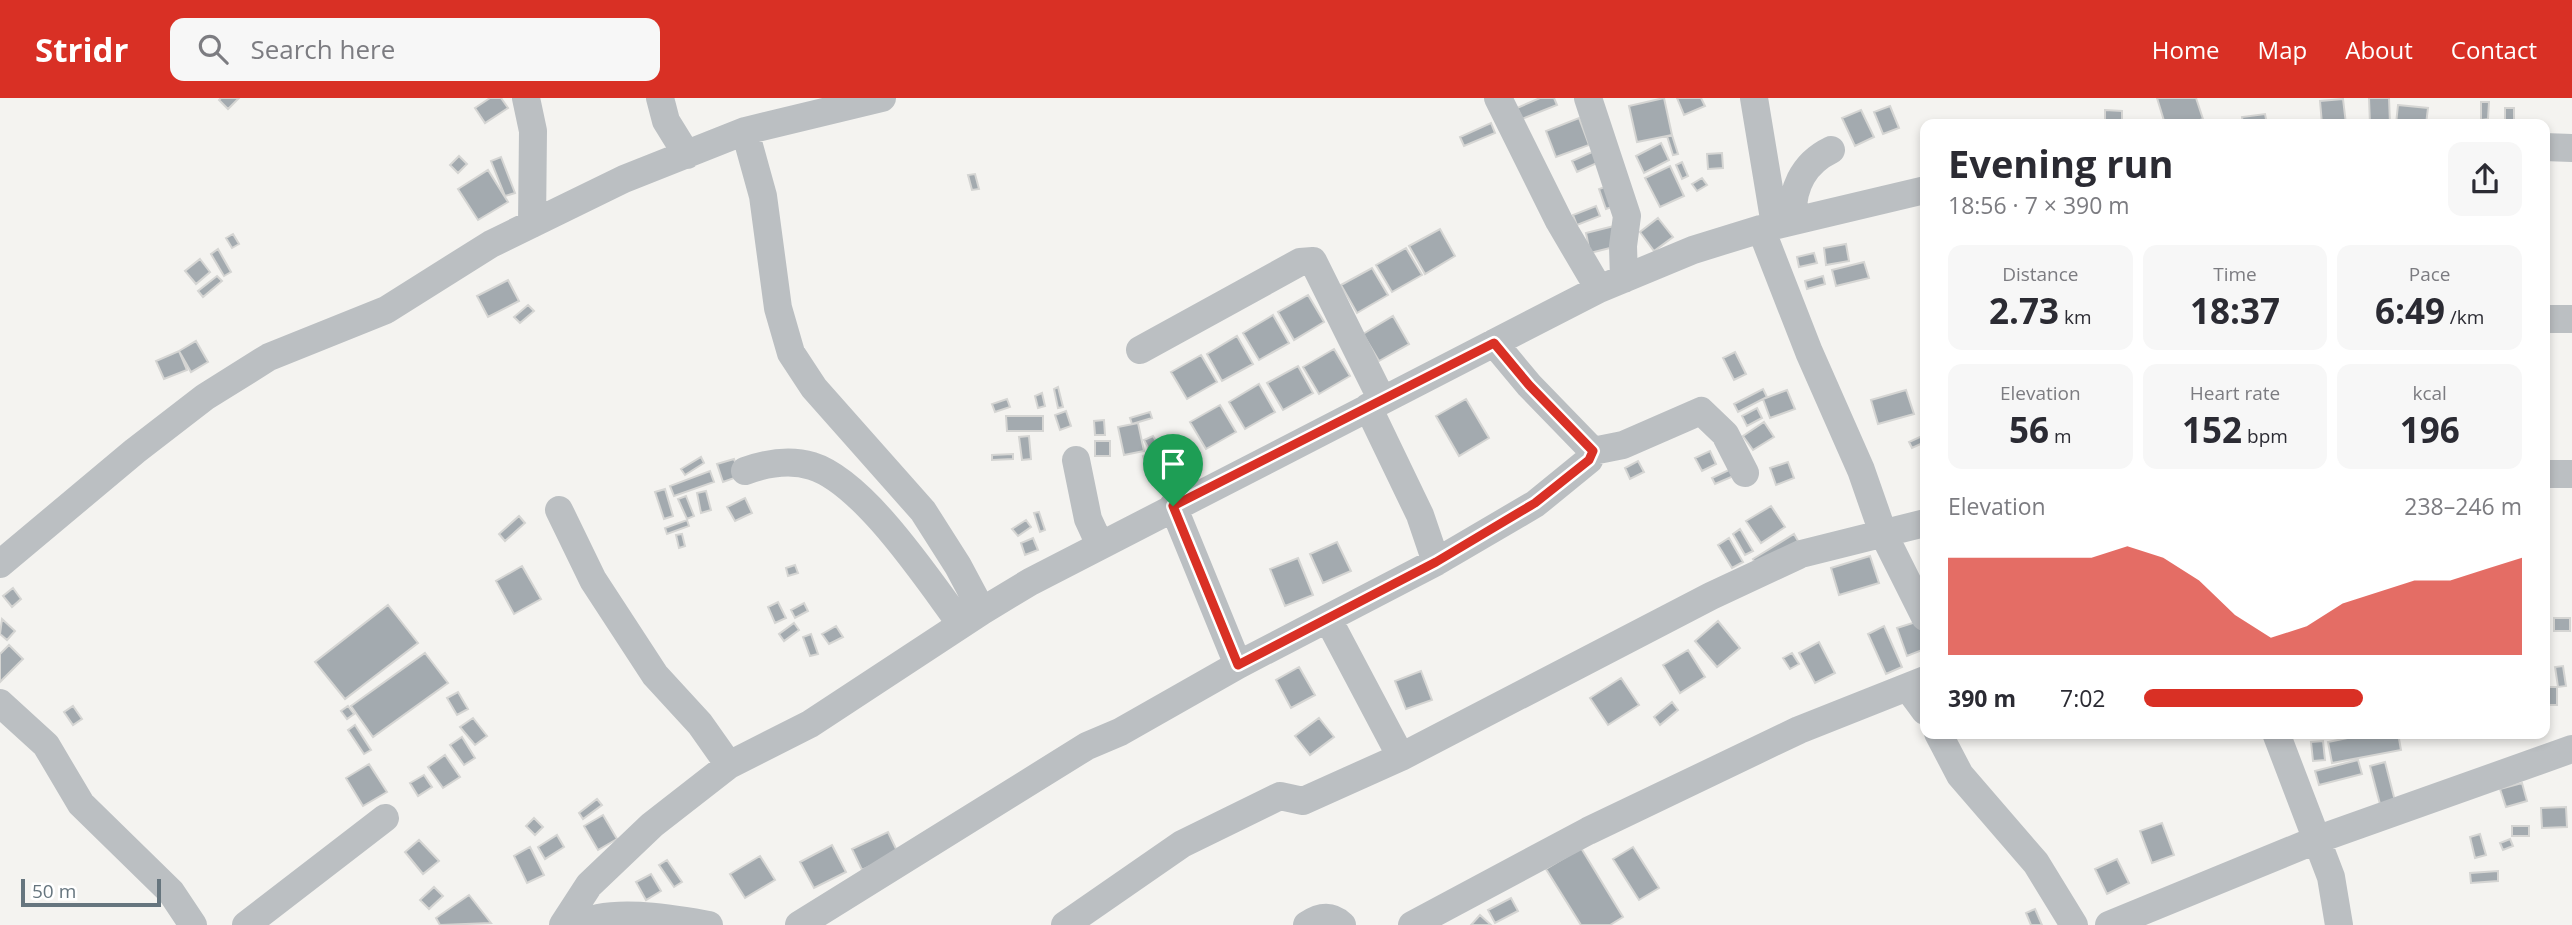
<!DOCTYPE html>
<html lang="en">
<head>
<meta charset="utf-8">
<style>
	body { margin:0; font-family:"Open Sans",sans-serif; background:#f7f7f7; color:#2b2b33; height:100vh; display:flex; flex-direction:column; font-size:26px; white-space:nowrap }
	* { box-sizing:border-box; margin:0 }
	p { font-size:23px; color:#7c7c81 }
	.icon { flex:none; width:38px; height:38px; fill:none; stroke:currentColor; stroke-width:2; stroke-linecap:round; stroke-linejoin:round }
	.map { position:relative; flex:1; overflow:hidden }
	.panel { position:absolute; left:1920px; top:21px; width:630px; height:620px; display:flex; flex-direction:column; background:#fff; border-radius:14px; box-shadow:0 4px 10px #0003 }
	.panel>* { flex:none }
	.scale { position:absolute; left:21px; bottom:18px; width:140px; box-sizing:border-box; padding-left:7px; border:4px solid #66757e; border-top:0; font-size:19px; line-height:24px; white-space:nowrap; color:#66757e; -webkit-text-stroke:5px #fff; paint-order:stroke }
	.pin { position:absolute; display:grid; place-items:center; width:60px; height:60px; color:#fff; margin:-72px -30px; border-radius:50% 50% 50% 0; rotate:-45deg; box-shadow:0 0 7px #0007 }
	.pin .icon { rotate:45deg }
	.round { display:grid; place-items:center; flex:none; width:74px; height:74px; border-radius:14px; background:#f7f7f7 }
	.head { display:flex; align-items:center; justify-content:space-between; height:119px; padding:0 28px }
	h1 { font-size:38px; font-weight:700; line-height:52px }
	.figures { display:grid; grid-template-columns:repeat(3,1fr); gap:10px; height:119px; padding:7px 28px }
	.figures div { display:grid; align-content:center; border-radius:14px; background:#f7f7f7; text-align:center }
	.figures b { font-size:35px; font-weight:700 }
	.figures small { font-size:19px; font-weight:400 }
	.figures p { font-size:19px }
	.chart { height:196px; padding:14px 28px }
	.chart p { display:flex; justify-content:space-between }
	.chart svg { width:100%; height:126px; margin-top:7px; fill:#d93025; opacity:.7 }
	ul { padding:0 28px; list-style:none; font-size:23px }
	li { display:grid; grid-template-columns:112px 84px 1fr; align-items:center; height:52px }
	li i { height:18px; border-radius:9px; background:#d93025 }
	header { display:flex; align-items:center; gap:42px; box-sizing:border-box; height:98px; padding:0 35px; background:#d93025; color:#fff }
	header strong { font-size:33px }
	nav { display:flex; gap:38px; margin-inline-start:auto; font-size:24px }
	.search { width:490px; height:63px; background:#f7f7f7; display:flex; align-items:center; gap:18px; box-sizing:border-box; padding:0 24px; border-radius:14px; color:#7c7c81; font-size:26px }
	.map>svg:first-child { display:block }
</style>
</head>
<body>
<header>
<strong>Stridr</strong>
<div class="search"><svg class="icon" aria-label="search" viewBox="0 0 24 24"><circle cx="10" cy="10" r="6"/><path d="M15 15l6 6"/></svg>Search here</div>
<nav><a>Home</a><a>Map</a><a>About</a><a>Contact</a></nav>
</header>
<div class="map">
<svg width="2572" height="827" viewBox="0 0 2572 827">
	<rect width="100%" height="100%" fill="#f4f3f0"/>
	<path fill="#a3aaaf" stroke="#d5d5d3" stroke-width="2" d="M221 0H239L228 11 219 2Z
		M490 0H501L508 10 485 25 475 10Z
		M1540 0H1554L1557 7 1522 21 1517 10Z
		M1664 0 1672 37 1637 44 1629 8Z
		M1677 0H1701L1705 8 1684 17Z
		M2157 0H2196L2203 21 2188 26H2165Z
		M2369 0H2389L2390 26H2370Z
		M2343 1 2346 26H2322L2320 3Z
		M2481 4H2489L2488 21 2481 22Z
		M2398 7 2428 10 2426 26H2396Z
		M1890 8 1899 30 1883 36 1874 14Z
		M2505 10H2514V26H2505Z
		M1861 12 1874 39 1855 48 1842 20Z
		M2105 12 2122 13V26H2105Z
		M2265 16 2267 26H2243L2242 19Z
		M1579 20 1589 47 1556 59 1546 33Z
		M1491 25 1495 35 1464 48 1460 39Z
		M1672 37 1678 56 1673 57 1667 38Z
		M1661 45 1669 62 1644 75 1636 58Z
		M1601 50 1606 61 1577 74 1572 63Z
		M1722 55 1723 70 1708 71 1707 56Z
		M459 58 467 66 458 75 450 67Z
		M501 59 515 95 505 98 491 63Z
		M1682 64 1688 78 1682 81 1676 67Z
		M1670 68 1684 98 1660 109 1645 80Z
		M488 72 508 104 478 122 458 91Z
		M975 76 979 91 972 92 968 77Z
		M1702 80 1707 87 1697 93 1692 86Z
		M1613 86 1621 106 1606 111 1599 91Z
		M1596 108 1600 118 1577 127 1573 117Z
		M1658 120 1673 139 1654 153 1640 134Z
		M1618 127 1622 147 1590 155 1586 135Z
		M1440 131 1455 158 1425 176 1409 148Z
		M233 136 239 146 232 150 226 140Z
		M1846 146 1849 163 1826 167 1824 150Z
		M1406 150 1422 177 1392 194 1376 167Z
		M218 151 231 174 224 178 211 156Z
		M1814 155 1817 165 1799 169 1797 159Z
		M200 161 210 174 196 186 185 173Z
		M1864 164 1869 180 1836 188 1832 172Z
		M1372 170 1388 197 1357 215 1341 187Z
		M217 178 222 183 203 199 198 193Z
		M1823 178 1825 186 1807 191 1805 183Z
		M508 182 519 203 488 219 477 198Z
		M1308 197 1324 224 1294 242 1278 214Z
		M528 207 534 213 520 225 514 219Z
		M1273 217 1289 245 1259 262 1243 235Z
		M1393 218 1409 246 1379 263 1363 236Z
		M1237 238 1253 266 1222 283 1207 256Z
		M196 243 208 264 191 274 179 253Z
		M1334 251 1350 278 1319 296 1303 269Z
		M179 253 187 272 164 281 156 263Z
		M1735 254 1746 276 1734 282 1723 260Z
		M1201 257 1217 284 1187 301 1171 274Z
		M1298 268 1313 295 1283 312 1267 285Z
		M1259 286 1275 314 1245 331 1229 304Z
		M1058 289 1063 309 1058 310 1054 291Z
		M1763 291 1767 299 1738 314 1734 306Z
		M1787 292 1795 311 1770 320 1763 301Z
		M1906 292 1914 316 1878 326 1871 302Z
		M1042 295 1045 308 1038 310 1035 298Z
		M1007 301 1010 309 995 314 992 306Z
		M1466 301 1489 340 1459 358 1436 318Z
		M1220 307 1236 334 1206 351 1190 324Z
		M1757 310 1762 320 1747 328 1742 318Z
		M1066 313 1071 328 1060 332 1055 317Z
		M1150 314 1152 320 1132 326 1130 320Z
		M1006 318H1043V333H1007Z
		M1104 322 1105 337H1095L1094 323Z
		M1764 324 1774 339 1753 352 1743 338Z
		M1138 325 1144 353 1124 357 1118 329Z
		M1029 338 1031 361 1022 362 1019 339Z
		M1153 338 1159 348 1150 353 1144 342Z
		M1922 338 1925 344 1912 350 1909 344Z
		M1095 343H1110V358H1095Z
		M1175 345 1180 357 1147 370 1143 358Z
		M1710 353 1716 366 1702 373 1695 360Z
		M1013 356V361L992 362V357Z
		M701 359 704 365 685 377 681 371Z
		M734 361 740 378 723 384 717 366Z
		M1638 363 1644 374 1630 381 1625 370Z
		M1788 364 1794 380 1776 387 1770 370Z
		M1733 370 1736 377 1715 386 1712 380Z
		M710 373 714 384 674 398 670 388Z
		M665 391 673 418 664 421 655 394Z
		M706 393 711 412 701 415 697 395Z
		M686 398 694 418 687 421 678 401Z
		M745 400 752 415 735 423 727 409Z
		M1771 408 1785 429 1761 445 1746 423Z
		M1039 414 1045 432 1040 434 1034 415Z
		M519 418 525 425 505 443 499 436Z
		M687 422 689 428 667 436 665 430Z
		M1026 422 1031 429 1018 438 1012 431Z
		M1740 431 1753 453 1745 457 1733 436Z
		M682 436 685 448 679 450 676 437Z
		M1794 436 1798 443 1757 468 1753 461Z
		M1033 440 1038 452 1025 457 1021 445Z
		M1729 440 1743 464 1732 470 1718 447Z
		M1337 444 1351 473 1323 485 1310 456Z
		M1870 458 1879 485 1839 497 1831 470Z
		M1298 460 1313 497 1285 508 1270 471Z
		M795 467 798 475 788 478 786 470Z
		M522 468 541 501 514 516 496 483Z
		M13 490 21 501 12 509 3 498Z
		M778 504 786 520 775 525 768 509Z
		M804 505 808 513 795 520 791 512Z
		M388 507 418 545 345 601 315 564Z
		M2554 520H2570V533H2554Z
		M2 521 15 533 7 542 0 536Z
		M1718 523 1740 550 1717 569 1695 543Z
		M1919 523 1925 551 1907 558 1897 530Z
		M794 525 799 532 784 543 779 536Z
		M836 528 843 539 829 546 822 536Z
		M1884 528 1902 569 1886 576 1868 536Z
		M811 536 818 556 810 558 803 539Z
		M1819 544 1835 575 1815 585 1799 555Z
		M9 547 23 561 0 584V556Z
		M1688 552 1705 579 1680 595 1663 567Z
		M425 555 448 585 373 639 351 608Z
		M1792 555 1799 566 1790 571 1783 560Z
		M2563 568 2566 588 2558 589 2555 569Z
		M1299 569 1315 597 1291 610 1276 582Z
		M1421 573 1432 602 1406 611 1395 583Z
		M1621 580 1639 607 1608 627 1590 600Z
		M2544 589H2557V607H2544Z
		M458 594 468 611 457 617 447 600Z
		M1672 604 1678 612 1660 627 1654 619Z
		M73 608 82 621 73 627 64 614Z
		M348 608 354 616 347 621 341 613Z
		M473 620 487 638 475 647 460 629Z
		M1319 620 1334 639 1310 657 1295 638Z
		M355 627 371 652 364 656 348 632Z
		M2372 635H2398L2401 652 2332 665 2328 644Z
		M462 639 475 660 464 667 450 647Z
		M2323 643 2325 662 2313 663 2311 644Z
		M445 657 460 679 443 690 428 669Z
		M2358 662 2362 676 2319 687 2315 673Z
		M2385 664 2395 703 2380 706 2370 668Z
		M369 666 387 694 363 708 346 680Z
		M424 677 432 689 418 698 410 685Z
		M2522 685 2527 703 2506 709 2500 691Z
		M597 701 602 707 583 721 579 715Z
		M2566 709 2567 729 2542 730 2541 710Z
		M603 717 617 741 598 752 584 728Z
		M534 720 543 729 535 737 526 728Z
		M2162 725 2174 757 2152 765 2140 733Z
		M2512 728H2529V738H2512Z
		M888 734 898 755 862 772 852 751Z
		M2480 736 2486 757 2475 760 2470 739Z
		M557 737 564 749 545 761 538 749Z
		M2510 741 2513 748 2503 752 2500 745Z
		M419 742 439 763 423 776 405 754Z
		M832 747 846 774 814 790 800 764Z
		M530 749 544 777 527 785 514 758Z
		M1633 749 1659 790 1639 802 1613 761Z
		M1581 750 1623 819 1610 827H1581L1546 771Z
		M760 758 775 782 745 800 730 776Z
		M2117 761 2129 785 2107 796 2095 771Z
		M667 762 682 784 674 789 659 767Z
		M2498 773V783L2471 785 2470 775Z
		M651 776 661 793 646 802 636 784Z
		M434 789 443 798 429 811 420 802Z
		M469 797 491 825 440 827 436 820Z
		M1511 800 1518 813 1495 825 1488 812Z
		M2035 811 2042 827H2031L2026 815Z
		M1480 817 1491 827H1471Z"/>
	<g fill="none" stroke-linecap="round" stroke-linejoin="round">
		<path stroke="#bbbfc2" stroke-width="28" d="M526 0 533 33 532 126
			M660 0 666 23 687 57
			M1498 0 1559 123 1599 191
			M1588 0 1627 118 1623 148 1624 181
			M1754 0 1775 127
			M745 33 763 98 778 210 791 255 814 290 923 413 958 468 982 513
			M2544 49 2572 50
			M1793 123C1791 93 1802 66 1831 52
			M1761 131 1809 254 1861 372 1883 435 1925 519
			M2544 221H2572
			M1140 252 1300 164 1313 163 1382 302
			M1368 309 1420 417 1436 464
			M1593 353 1623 347 1701 313 1725 336 1745 375
			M1076 362 1088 421 1100 447
			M745 373C767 365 789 361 812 368 864 384 929 483 961 526
			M2544 376H2572
			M1173 408 1238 567
			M559 412 593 482 655 577 700 626 729 667
			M0 466 135 353 205 299 269 259 386 212 491 146 624 81 745 33 882 0
			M1328 521 1401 659
			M1908 590 1925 613
			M0 605 46 647 81 706 171 794 193 827
			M1938 635 1960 677 2036 765 2074 827
			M2276 635 2331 779 2339 827
			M246 827 385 720
			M563 827 589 787 652 727 729 667 810 626 982 513 1030 484 1599 191 1693 152 1761 131 1925 92
			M579 827C610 809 674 821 709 827
			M799 827 1087 648 1120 634 1238 567 1436 464 1535 406 1589 362 1593 353 1529 287 1494 245
			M1065 827 1182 746 1280 698 1303 703 1401 659 1711 498 1801 456 1925 425
			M1307 827C1319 819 1330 816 1342 827
			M1412 827 1588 733 1799 632 1925 582
			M2109 827 2316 742 2572 651"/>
	</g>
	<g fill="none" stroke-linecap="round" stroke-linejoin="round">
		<g stroke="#fff" stroke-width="14">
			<path id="route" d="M1494 245 1529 287 1593 353 1589 362 1535 405 1436 464 1238 567 1173 408Z"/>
		</g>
		<use href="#route" stroke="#d93025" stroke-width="9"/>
	</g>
</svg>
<div class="scale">50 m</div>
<div class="pin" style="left:1173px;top:408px;background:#1e9e55"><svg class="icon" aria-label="arrive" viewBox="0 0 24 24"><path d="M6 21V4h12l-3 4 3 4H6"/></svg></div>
<section class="panel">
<div class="head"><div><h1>Evening run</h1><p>18:56 · 7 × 390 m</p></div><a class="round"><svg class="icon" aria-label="share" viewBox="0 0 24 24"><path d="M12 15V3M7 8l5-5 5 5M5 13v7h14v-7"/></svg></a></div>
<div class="figures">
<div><p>Distance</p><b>2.73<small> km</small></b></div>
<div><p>Time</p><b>18:37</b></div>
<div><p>Pace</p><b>6:49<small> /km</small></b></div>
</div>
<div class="figures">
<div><p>Elevation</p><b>56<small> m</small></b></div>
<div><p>Heart rate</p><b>152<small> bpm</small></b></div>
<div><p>kcal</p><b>196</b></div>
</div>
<div class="chart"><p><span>Elevation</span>238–246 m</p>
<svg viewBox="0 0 160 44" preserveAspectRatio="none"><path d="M0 44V10L10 10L20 10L30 10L40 10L50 6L60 10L70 18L80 30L90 38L100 34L110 26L120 22L130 18L140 18L150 14L160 10V44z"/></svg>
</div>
<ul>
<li><b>390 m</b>7:02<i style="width:58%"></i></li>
</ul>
</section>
</div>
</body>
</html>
